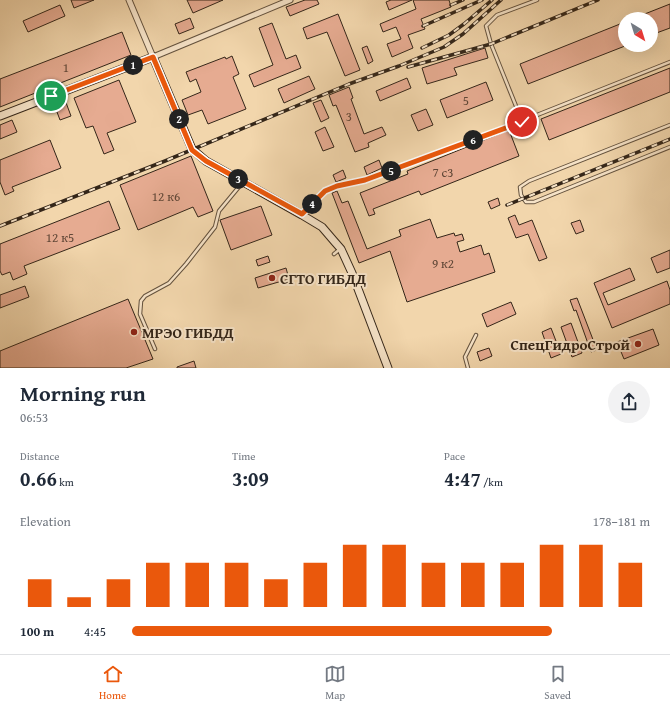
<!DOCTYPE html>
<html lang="en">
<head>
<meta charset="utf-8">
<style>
	body { margin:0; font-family:"Gentium Book Plus",serif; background:#f2f2f3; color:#1f2937; height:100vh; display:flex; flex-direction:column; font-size:15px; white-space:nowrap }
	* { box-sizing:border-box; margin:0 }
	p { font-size:13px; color:#747a83 }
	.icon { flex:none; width:22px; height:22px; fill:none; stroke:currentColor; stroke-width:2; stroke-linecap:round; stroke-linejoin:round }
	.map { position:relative; height:368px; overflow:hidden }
	.side { display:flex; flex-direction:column; background:#fff; flex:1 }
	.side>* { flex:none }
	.needle { width:26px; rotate:142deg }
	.controls { position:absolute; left:618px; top:12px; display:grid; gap:8px }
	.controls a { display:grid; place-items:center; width:40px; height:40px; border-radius:50%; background:#fff; box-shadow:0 4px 16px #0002; font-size:20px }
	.pin { position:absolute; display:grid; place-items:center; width:34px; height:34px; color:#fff; margin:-17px; border:2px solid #fff; border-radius:50%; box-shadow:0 1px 4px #0007 }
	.km { position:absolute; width:20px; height:20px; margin:-10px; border-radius:50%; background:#222; color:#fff; font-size:11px; line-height:20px; text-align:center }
	.round { display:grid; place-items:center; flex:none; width:42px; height:42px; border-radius:21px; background:#f2f2f3 }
	.summary { display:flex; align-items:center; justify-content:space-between; height:68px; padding:0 20px }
	h1 { font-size:22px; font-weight:800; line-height:30px }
	.figures { display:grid; grid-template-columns:repeat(3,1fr); gap:6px; height:68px; padding:4px 20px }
	.figures div { display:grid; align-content:center }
	.figures b { font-size:20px; font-weight:800 }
	.figures small { font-size:11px; font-weight:400 }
	.figures p { font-size:11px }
	.chart { height:112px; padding:8px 20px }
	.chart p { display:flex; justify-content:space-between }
	.chart svg { width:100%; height:72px; margin-top:4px; stroke:#ea580c; stroke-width:6 }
	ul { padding:0 20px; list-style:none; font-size:13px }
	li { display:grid; grid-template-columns:64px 48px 1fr; align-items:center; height:30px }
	li i { height:10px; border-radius:5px; background:#ea580c }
	.tab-bar { display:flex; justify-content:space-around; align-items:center; height:56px; border-top:1px solid #e0e1e3; background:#fff; font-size:11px; color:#747a83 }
	.tab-bar a { display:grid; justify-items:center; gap:2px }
	.tab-bar .selected { color:#ea580c }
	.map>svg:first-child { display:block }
</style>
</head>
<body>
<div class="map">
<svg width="670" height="368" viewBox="0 0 670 368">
	<rect width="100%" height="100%" fill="#f2d6ac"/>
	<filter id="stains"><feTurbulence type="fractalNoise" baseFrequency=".005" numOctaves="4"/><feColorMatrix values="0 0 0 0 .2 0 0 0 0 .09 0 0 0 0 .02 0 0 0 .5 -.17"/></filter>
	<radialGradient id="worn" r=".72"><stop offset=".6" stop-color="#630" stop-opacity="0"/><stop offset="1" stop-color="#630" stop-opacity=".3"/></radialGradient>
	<path fill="#e6ab91" stroke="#342619" d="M71 0H94L74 8Z
		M187 0H223L193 13Z
		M305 0H317L319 4 290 16 286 7Z
		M391 0H412L389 10 386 2Z
		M413 0H449L451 7 421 19 425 29 408 35 413 48 392 57 387 44 401 39 396 27 383 32 380 24 416 9Z
		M670 4V28L651 35V19H632Z
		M60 5 65 16 28 32 23 21Z
		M338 14 360 70 345 76 327 32 307 39 303 28Z
		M190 18 194 28 179 34 175 24Z
		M625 22V46L528 84 520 64Z
		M272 23 286 59 296 55 301 68 254 87 249 75 273 65 259 28Z
		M122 32 131 55 0 107V79Z
		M367 46 373 61 368 64 362 48Z
		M485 48 488 58 454 68 457 75 427 84 422 68Z
		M232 56 239 74 233 77 246 109 208 124 202 110 188 115 182 100 201 92 196 79 190 82 186 72 225 57 226 59Z
		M670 68V92L549 140 541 119Z
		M309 76 315 89 284 103 278 89Z
		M407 78 411 88 380 101 376 91Z
		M119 80 136 122 107 133 114 150 104 154 93 126 86 128 74 98Z
		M486 82 493 100 447 118 440 100Z
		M349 87 353 98 351 99 364 134 382 127 386 135 368 143 369 147 355 152 336 105 333 106 329 95Z
		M65 100 71 116 60 120 54 104Z
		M321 100 329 118 321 122 313 103Z
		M426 109 433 125 418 131 411 115Z
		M12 120 17 132 0 139V125Z
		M325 127 334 147 323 151 315 132Z
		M509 130 519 156 421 195 419 191 373 209 375 214 369 216 360 193 408 174 407 171Z
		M50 140 61 168 12 187 14 191 5 195 0 182V160Z
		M191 156 213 211 198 217 193 207 138 230 120 185Z
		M379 160 382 168 367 175 364 167Z
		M343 170 346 178 336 182 333 175Z
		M337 191 342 203 348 201 367 249 401 236 399 230 430 219 437 238 454 233 455 236 462 234 464 240 457 242 460 252 481 245 484 255 489 253 495 272 407 302 390 251 359 263 332 193Z
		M498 198 500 205 491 209 488 202Z
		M109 201 120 229 24 266 27 274 13 280 10 272 2 275 0 271V244Z
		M261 206 272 235 231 250 220 220Z
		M515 215 519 225 532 220 547 258 539 261 528 234 516 238 508 218Z
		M580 220 584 231 576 234 571 223Z
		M670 250V268L657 273 651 258Z
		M268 256 270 262 258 266 256 260Z
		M286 268 289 279 258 288 255 278Z
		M630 268 635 280 603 293 608 305 667 281 670 290V304L612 328 594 283Z
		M25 286 29 297 0 308V295Z
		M577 298 597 350 591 352 576 310 574 311 570 300Z
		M128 299 153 359 126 368H0V351Z
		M511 302 516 314 487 327 482 314Z
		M571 323 582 353 572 357 561 327Z
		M551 328 561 354 551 358 542 332Z
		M653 329 659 345 624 359 617 342Z
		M489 348 492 356 480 361 477 352Z
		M194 361 196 368H177V367Z"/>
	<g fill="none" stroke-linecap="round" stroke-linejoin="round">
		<g stroke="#64523e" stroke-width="4.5">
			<path id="lane" d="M522 121 491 44 486 26 497 15 537 0
				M670 125 529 181 520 187 521 195 526 202H534L670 147
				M303 214 325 191 337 186 365 180 522 121 670 62
				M334 254 340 249
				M155 349 140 314 141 301 145 296 169 283 186 264 215 227 219 211 243 182
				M468 368 465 357 476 335"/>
		</g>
		<g stroke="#64523e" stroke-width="7">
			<path id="street" d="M129 0 153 57 290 0"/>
		</g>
		<g stroke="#342619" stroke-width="9">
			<path id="secondary" d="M0 116 153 57 192 149 206 161 302 215 322 227 334 241 341 249 352 273 388 368"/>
		</g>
		<use href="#lane" stroke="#f7e4c9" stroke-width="2.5"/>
		<use href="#street" stroke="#f7e4c9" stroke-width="5"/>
		<use href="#secondary" stroke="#f7e4c9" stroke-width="7"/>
		<g stroke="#342619" stroke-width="3.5">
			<path id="rail" d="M451 5 463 0
				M423 26 482 0
				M422 48 449 35 464 24 492 0
				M408 67 491 44 598 0
				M507 205 670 139
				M0 226 165 161 349 84 399 66 444 47 463 34 501 0"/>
		</g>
		<use href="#rail" stroke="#f7e4c9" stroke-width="2" stroke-dasharray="6" stroke-linecap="butt"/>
	</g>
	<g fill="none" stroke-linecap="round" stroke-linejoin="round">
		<g stroke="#fff" stroke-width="8">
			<path id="route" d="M51 96 153 57 192 150 206 161 302 214 325 191 337 186 365 180 522 122"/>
		</g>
		<use href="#route" stroke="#ea580c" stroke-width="5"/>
	</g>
	<g fill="#8f2418" stroke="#f7e4c9" stroke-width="1.5">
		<circle cx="272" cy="278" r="4"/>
		<circle cx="134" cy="332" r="4"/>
		<circle cx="638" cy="344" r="4"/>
	</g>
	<g text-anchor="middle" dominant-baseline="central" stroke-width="4" stroke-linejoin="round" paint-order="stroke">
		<g font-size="13" fill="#604737">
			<text x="66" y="67">1</text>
			<text x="466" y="100">5</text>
			<text x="349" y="116">3</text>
			<text x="443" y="172">7 с3</text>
			<text x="166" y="196">12 к6</text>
			<text x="60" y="237">12 к5</text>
			<text x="443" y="263">9 к2</text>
		</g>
		<g font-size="15" font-weight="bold" fill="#342619" stroke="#f7e4c9" text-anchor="start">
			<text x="280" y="278">СГТО ГИБДД</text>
			<text x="142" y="332">МРЭО ГИБДД</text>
			<text x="630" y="344" text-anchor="end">СпецГидроСтрой</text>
		</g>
	</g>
	<rect width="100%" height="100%" filter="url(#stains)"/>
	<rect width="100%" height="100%" fill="url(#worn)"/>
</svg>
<div class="controls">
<a><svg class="needle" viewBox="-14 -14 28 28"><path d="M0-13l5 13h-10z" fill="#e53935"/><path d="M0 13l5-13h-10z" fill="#747a83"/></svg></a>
</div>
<div class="pin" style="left:51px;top:96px;background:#1e9e55"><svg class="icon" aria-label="arrive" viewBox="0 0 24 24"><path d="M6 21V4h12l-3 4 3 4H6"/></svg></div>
<div class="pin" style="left:522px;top:122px;background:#d93025"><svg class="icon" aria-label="check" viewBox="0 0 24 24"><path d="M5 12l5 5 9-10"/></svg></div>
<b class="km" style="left:133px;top:65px">1</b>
<b class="km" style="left:179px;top:119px">2</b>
<b class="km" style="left:238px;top:179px">3</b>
<b class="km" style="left:312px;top:204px">4</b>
<b class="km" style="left:391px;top:171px">5</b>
<b class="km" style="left:473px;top:140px">6</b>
</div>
<section class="side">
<div class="summary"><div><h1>Morning run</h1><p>06:53</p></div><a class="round"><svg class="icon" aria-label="share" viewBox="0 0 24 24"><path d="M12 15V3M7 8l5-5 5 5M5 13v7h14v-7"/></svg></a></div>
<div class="figures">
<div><p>Distance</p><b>0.66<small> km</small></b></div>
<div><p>Time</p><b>3:09</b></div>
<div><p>Pace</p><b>4:47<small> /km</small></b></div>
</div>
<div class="chart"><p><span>Elevation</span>178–181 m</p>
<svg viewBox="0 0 160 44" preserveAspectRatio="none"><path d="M5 44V27M15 44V38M25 44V27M35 44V17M45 44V17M55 44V17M65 44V27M75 44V17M85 44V6M95 44V6M105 44V17M115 44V17M125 44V17M135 44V6M145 44V6M155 44V17"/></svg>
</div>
<ul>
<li><b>100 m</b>4:45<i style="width:81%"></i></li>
</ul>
</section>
<nav class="tab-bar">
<a class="selected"><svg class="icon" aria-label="home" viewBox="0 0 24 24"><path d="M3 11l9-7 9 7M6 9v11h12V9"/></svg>Home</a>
<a><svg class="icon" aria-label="map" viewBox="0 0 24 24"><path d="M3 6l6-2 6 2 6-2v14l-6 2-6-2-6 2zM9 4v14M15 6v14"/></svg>Map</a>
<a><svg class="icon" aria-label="saved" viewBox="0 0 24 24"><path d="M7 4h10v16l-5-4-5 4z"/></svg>Saved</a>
</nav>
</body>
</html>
